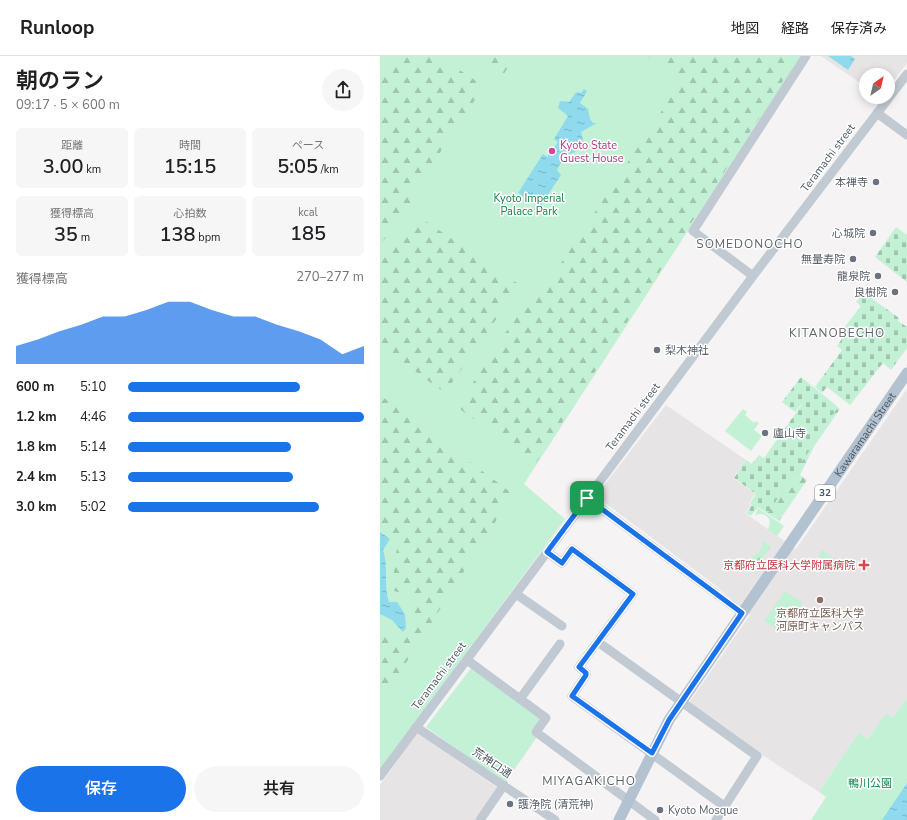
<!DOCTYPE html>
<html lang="ja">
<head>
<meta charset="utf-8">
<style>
	body { margin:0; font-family:"Nunito Sans","Noto Sans JP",sans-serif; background:#f6f6f6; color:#202124; height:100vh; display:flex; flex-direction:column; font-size:15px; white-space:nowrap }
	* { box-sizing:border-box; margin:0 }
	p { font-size:13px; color:#757577 }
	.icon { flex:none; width:22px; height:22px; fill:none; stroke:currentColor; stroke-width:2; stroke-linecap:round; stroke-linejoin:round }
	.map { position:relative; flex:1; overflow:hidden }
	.drawer { display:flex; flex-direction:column; background:#fff; width:380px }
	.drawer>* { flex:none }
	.needle { width:26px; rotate:34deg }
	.fabs { position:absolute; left:479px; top:12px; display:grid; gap:8px }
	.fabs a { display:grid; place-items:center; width:36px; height:36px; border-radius:50%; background:#fff; box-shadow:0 2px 10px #0003; font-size:20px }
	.pin { position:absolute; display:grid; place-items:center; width:34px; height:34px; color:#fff; margin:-17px; border-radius:8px; box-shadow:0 2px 6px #0006 }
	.round { display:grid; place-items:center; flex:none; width:42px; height:42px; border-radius:21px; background:#f6f6f6 }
	.headline { display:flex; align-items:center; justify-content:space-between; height:68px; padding:0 16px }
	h1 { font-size:22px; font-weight:600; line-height:30px }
	.figures { display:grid; grid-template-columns:repeat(3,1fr); gap:6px; height:68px; padding:4px 16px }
	.figures div { display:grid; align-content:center; border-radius:6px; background:#f6f6f6; text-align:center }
	.figures b { font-size:20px; font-weight:600 }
	.figures small { font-size:11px; font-weight:400 }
	.figures p { font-size:11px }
	.chart { height:112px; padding:8px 16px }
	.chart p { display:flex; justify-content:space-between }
	.chart svg { width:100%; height:72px; margin-top:4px; fill:#1a73e8; opacity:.7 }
	.action { display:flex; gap:8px; margin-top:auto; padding:8px 16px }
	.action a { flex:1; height:46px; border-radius:24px; background:#1a73e8; color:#fff; font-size:16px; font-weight:600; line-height:46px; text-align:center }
	.action a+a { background:#f6f6f6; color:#202124 }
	ul { padding:0 16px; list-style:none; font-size:13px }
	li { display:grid; grid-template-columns:64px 48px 1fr; align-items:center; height:30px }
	li i { height:10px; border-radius:5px; background:#1a73e8 }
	header { display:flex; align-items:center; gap:24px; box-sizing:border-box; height:56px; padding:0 20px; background:#fff; border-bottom:1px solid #e0e0e0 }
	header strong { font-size:19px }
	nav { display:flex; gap:22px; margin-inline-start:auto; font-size:14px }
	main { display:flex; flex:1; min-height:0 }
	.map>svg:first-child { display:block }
</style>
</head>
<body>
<header>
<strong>Runloop</strong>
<nav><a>地図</a><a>経路</a><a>保存済み</a></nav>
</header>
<main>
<section class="drawer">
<div class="headline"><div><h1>朝のラン</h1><p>09:17 · 5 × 600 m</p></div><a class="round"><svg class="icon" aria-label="share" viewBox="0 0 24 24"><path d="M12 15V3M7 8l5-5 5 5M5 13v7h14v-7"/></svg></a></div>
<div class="figures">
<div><p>距離</p><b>3.00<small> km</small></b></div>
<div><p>時間</p><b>15:15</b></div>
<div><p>ペース</p><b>5:05<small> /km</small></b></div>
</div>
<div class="figures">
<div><p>獲得標高</p><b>35<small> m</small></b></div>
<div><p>心拍数</p><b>138<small> bpm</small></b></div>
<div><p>kcal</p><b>185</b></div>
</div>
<div class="chart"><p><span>獲得標高</span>270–277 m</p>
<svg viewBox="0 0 160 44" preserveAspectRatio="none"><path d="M0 44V33L10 29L20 24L30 20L40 15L50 15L60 11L70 6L80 6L90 11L100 15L110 15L120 20L130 24L140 29L150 38L160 33V44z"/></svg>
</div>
<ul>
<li><b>600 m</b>5:10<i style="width:73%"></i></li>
<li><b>1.2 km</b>4:46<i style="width:100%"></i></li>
<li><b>1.8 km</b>5:14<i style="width:69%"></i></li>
<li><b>2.4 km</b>5:13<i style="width:70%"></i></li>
<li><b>3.0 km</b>5:02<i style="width:81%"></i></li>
</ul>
<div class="action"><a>保存</a><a>共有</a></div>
</section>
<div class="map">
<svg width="527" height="764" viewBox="0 0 527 764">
	<defs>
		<pattern id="forest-firs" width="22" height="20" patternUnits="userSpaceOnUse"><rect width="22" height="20" fill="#c3f1d5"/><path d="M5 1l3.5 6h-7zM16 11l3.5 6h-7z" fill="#a0c6b0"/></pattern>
		<pattern id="cemetery-stones" width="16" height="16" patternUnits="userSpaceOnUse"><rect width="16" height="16" fill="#c3f1d5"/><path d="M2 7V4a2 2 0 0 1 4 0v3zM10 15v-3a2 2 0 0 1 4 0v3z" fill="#a0c6b0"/></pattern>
		<pattern id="water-ripples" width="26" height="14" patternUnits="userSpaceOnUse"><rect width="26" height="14" fill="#90daee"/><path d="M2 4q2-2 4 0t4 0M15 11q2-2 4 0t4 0" fill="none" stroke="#78b4c4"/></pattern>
	</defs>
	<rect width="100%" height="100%" fill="#f5f3f3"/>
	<path fill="#e6e4e5" d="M441 0H527V7L508 32V19H486V31Z
		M527 333V642L513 662 506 657 488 683 478 677 439 736 373 693 308 648 370 559 335 529 216 440 286 349 366 404 353 422 375 438 369 447 371 449 365 457 416 493Z
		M37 677 118 732 96 764H0V729Z"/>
	<path fill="#c3f1d5" d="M0 0H421L144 428 185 463 0 714Z
		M363 353 367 356 365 359 374 367 376 365 379 367 374 374 382 380 371 395 345 375Z
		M378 452 404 470 397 480 392 477 393 475 391 476 388 474 390 466C388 458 381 456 375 460Z
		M442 494 459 506 455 511 438 500Z
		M405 535 423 547 402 577 384 565Z
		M92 611 162 662 151 677 157 681 125 727 46 671Z
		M527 642V764H431L446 741 439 736 478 677 488 683 506 657 513 662Z"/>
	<path fill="url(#forest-firs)" d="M13 0H58L104 30 32 139 41 145 0 188V18Z
		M92 0H135L122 21Z
		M266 0H419L156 407 77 351 151 238 158 242 302 24Z
		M44 164 140 229 69 331 64 334 59 333 0 289V199Z
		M0 339 133 438 0 648V571L17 588 33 576V540L14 535V508L19 483 0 469Z
		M456 351 460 353 433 392 420 419 427 424 399 465 378 451Z
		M383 485 391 490 374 514 366 508 374 499 380 495Z"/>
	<path fill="url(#cemetery-stones)" d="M516 171 527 179V226L495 201Z
		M481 235 519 262 518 265 527 271V292L511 314 503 307 470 349 447 331 442 337 435 331 462 294 457 290 464 280 460 277 481 250 476 246 481 240 479 239Z
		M421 321 458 351 388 457 378 451 371 460 366 457 372 449 370 447 376 438 354 422 366 404 372 408 379 399 384 402 425 344 415 356 402 346Z"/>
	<path fill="url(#water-ripples)" d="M448 0H471L475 3 468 14Z
		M204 33 207 35 200 47 208 53 210 63 213 67H217L201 76 203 84 201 89 195 96 184 101 177 114 181 119 160 151 138 137 163 98 167 101 178 86 174 83 188 60 178 52 180 45 189 46 196 36 201 37Z
		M0 476 10 483 3 494C9 512 3 529 9 546H17L25 558 26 572 23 576 12 564 0 558Z
		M527 727V764H502Z"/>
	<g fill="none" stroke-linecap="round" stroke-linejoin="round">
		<path stroke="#c1cad2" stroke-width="9" d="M497 57 527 79
			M373 220 313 175 426 0
			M207 442 362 557
			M167 496 182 507 192 493 253 538 199 611 206 617V619L192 640 344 750
			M136 538 182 570
			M218 586 377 700 336 764
			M87 604 166 662 156 676 275 764
			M140 643 180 588
			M36 671 175 764
			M0 720 373 220 527 18
			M100 764 124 729"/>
		<path stroke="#b3c2d1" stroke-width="11" id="s1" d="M239 764 289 664 527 317"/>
	</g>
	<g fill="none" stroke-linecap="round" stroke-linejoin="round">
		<g stroke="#fff" stroke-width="8">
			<path id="route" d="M207 442 362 557 289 664 272 697 192 640 206 619V617L199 611 253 538 192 493 182 507 167 496Z"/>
		</g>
		<use href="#route" stroke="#1a73e8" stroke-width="5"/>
	</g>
	<circle fill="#d1479c" stroke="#fff" stroke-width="1.5" cx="172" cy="95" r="4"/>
	<g fill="#6b7280" stroke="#fff" stroke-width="1.5">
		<circle cx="496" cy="126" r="4"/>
		<circle cx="493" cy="177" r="4"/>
		<circle cx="473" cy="203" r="4"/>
		<circle cx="498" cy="220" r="4"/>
		<circle cx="515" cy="236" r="4"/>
		<circle cx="277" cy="294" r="4"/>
		<circle cx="385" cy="377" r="4"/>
		<circle cx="130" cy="748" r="4"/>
		<circle cx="280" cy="754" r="4"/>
	</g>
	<path fill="#e0444e" stroke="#fff" stroke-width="1.5" d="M482 503h4v4h4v4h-4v4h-4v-4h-4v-4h4z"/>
	<circle fill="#8d6e63" stroke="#fff" stroke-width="1.5" cx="440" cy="544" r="4"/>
	<g text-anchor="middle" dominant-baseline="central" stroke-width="3" stroke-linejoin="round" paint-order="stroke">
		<rect fill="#fff" stroke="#808990" stroke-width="1" x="435" y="429" width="20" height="16" rx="3"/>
		<g font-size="10" font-weight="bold" fill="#4a5661">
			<text x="445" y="437">32</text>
		</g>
		<g font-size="11" fill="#b23c85" stroke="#fff" text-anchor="start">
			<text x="180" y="89">Kyoto State<tspan x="180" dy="13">Guest House</tspan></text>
		</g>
		<g font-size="11" fill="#4a5661" stroke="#fff">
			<text transform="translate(448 102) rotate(-53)">Teramachi street</text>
			<text transform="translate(253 361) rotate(-53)">Teramachi street</text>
			<text stroke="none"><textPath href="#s1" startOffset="458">Kawaramachi Street</textPath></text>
			<text transform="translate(59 620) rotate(-53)">Teramachi street</text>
			<text transform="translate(112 707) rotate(34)">荒神口通</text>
		</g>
		<g font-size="11" fill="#5b616d" stroke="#fff" text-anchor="end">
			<text x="488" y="126">本禅寺</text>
			<text x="485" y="177">心城院</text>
			<text x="465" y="203">無量寿院</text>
			<text x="490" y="220">龍泉院</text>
			<text x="507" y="236">良樹院</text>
			<text x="285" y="294" text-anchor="start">梨木神社</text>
			<text x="393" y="377" text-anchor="start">廬山寺</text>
			<text x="138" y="748" text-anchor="start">護浄院 (清荒神)</text>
			<text x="288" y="754" text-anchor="start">Kyoto Mosque</text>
		</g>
		<g font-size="11" fill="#17864f" stroke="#fff">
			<text x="149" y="142">Kyoto Imperial<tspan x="149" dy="13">Palace Park</tspan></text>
			<text x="490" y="727">鴨川公園</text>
		</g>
		<g font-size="11" fill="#be3a42" stroke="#fff" text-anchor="end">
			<text x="475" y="509">京都府立医科大学附属病院</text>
		</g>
		<g font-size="11" fill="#785e54" stroke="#fff">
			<text x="440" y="557">京都府立医科大学<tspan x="440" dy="13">河原町キャンパス</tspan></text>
		</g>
		<g font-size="12" letter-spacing="1" fill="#5f6368" stroke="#fff">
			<text x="370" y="188">SOMEDONOCHO</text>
			<text x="457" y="277">KITANOBECHO</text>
			<text x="209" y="725">MIYAGAKICHO</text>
		</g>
	</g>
</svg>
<div class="fabs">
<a><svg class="needle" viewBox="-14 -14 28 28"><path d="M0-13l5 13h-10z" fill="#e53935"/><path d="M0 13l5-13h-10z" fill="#757577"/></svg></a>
</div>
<div class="pin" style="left:207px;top:442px;background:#1e9e55"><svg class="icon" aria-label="arrive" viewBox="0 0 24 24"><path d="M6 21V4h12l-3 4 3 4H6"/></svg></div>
</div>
</main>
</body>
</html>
